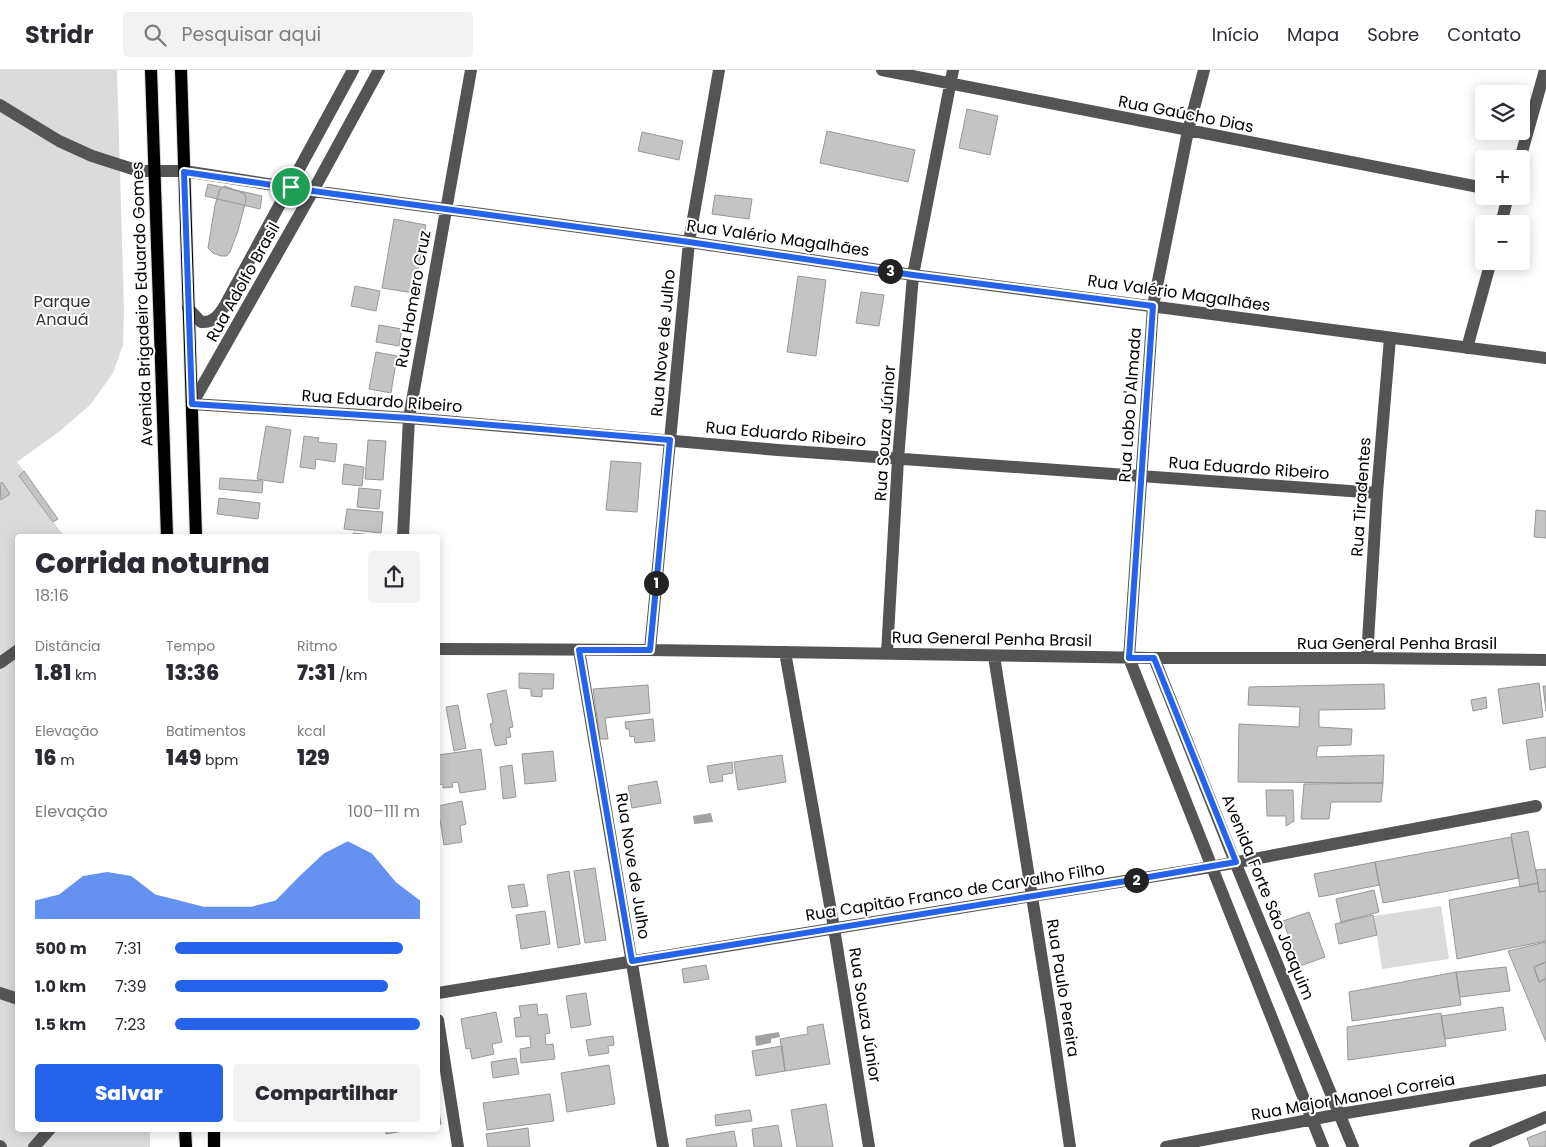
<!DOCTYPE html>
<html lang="pt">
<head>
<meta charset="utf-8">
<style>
	body { margin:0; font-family:Poppins,sans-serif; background:#f2f2f3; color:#2b2b33; height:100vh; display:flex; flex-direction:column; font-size:19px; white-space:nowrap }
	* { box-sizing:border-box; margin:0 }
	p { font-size:16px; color:#7c7c81 }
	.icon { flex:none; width:28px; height:28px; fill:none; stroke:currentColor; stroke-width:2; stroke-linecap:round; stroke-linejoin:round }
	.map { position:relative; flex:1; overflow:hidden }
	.panel { position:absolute; left:15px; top:464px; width:425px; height:598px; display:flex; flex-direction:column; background:#fff; border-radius:5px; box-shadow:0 2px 12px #0003 }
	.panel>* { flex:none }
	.fabs { position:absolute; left:1475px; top:15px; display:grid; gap:10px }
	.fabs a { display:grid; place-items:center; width:55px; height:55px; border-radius:5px; background:#fff; box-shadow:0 2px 12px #0003; font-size:25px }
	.pin { position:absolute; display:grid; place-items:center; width:42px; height:42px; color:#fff; margin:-21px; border:2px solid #fff; border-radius:50%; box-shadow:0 1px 5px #0007 }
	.km { position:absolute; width:25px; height:25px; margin:-12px; border-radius:50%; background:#222; color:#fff; font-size:14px; line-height:25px; text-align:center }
	.round { display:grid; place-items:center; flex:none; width:52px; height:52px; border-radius:5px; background:#f2f2f3 }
	.head { display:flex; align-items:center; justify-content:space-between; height:85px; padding:0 20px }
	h1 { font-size:28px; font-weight:800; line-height:38px }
	.stats { display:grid; grid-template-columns:repeat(3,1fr); gap:8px; height:85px; padding:5px 20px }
	.stats div { display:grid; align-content:center }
	.stats b { font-size:21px; font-weight:800 }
	.stats small { font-size:14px; font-weight:400 }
	.stats p { font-size:14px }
	.chart { height:140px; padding:10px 20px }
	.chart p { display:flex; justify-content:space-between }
	.chart svg { width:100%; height:90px; margin-top:5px; fill:#2563eb; opacity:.7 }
	.primary-button { display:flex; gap:10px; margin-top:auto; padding:10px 20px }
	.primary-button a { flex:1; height:58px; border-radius:5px; background:#2563eb; color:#fff; font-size:20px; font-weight:800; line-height:58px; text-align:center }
	.primary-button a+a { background:#f2f2f3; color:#2b2b33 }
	ul { padding:0 20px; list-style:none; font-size:16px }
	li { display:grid; grid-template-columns:80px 60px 1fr; align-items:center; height:38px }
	li i { height:12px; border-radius:6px; background:#2563eb }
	header { display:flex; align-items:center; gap:30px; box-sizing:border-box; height:70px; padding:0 25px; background:#fff; border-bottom:1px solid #e1e1e2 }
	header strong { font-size:24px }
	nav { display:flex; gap:28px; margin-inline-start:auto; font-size:18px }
	.search { width:350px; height:45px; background:#f2f2f3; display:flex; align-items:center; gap:12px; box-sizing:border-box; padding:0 18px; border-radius:5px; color:#7c7c81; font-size:19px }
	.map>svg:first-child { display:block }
</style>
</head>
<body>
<header>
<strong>Stridr</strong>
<div class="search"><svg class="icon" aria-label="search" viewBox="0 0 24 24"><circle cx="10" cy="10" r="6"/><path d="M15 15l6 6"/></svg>Pesquisar aqui</div>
<nav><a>Início</a><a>Mapa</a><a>Sobre</a><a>Contato</a></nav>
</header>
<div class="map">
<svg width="1546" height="1077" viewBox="0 0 1546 1077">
	<rect width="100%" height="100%" fill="#fff"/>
	<path fill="#dbdbdb" d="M0 0H117L124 240 123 275 113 303 91 334 60 361 17 392 24 401 19 407 64 466H18V1059H150V1077H0Z
		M1441 836 1449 889 1382 899 1374 846Z"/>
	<path fill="#a2a2a2" d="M711 743 713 752 694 754 693 746Z
		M779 962 780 967 771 969V973L756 976 755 966Z"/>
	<path fill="#c4c4c4" stroke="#989898" d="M967 39 998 46 990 85 959 78Z
		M827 61 915 80 908 112 820 93Z
		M642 62 683 71 679 90 638 81Z
		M208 114 262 126 260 139 205 126Z
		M225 116 245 124 246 130 238 161 230 182 227 186H221L213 183 208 178 215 135 220 119Z
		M715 125 752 129 749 149 712 144Z
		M394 149 426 155 414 223 382 218Z
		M798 206 826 210 816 286 787 282Z
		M355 216 380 221 376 241 351 236Z
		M861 222 884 225 879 256 856 253Z
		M379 255 402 259 399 276 376 272Z
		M376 282 397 286 391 323 369 319Z
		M266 356 291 360 283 413 257 409Z
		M304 366 319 368 318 372 337 374 335 392 316 389 315 399 300 397Z
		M368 370 386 371 383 410 365 409Z
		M611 391 641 393 637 442 606 440Z
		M344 394 364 397 362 416 342 414Z
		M24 401 58 449 53 452 19 406Z
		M220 408 263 411 262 423 219 419Z
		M2 412 10 424 1 430 0 414Z
		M359 418 381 420 379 439 357 437Z
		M219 428 260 433 258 449 217 444Z
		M347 439 383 442 381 463 344 459Z
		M1536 440 1546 441V468L1534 467Z
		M353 463 381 466H353Z
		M519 603 554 604 553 619H542V627L531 626V619L519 618Z
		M1539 613 1543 647 1503 654 1498 619Z
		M1384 614 1385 639 1319 640V657L1352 659 1351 675 1318 676 1316 687 1384 685 1383 713 1238 712 1239 654 1299 657 1300 637 1248 635 1249 617Z
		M648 615 650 643 605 648 608 669H600L593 619Z
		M1543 616H1546V641Z
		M506 620 513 657 509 658 511 667 506 668 507 674 495 676 490 654 493 653 487 624Z
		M1486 627 1487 638 1473 641 1471 630Z
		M458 635 466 678 454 681 446 637Z
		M653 649 655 671 635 673 634 666 630 667 629 659H626L625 652Z
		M1546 667V697L1530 700 1526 670Z
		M481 679 486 719 460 723 458 712 452 713 453 717 443 718V714L438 715V685Z
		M553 681 556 711 525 714 522 684Z
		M782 685 786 712 738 720 734 692Z
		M732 692 733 703 722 705 723 711 710 713 707 696Z
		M512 695 516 727 503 729 500 697Z
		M657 711 661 733 632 738 628 716Z
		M1383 713 1381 732H1331L1329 749H1301L1304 714Z
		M1266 720H1293L1294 751 1286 756V746H1267Z
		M462 731 466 754 460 756 462 772 444 775 440 750H438V736Z
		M1528 761 1538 813 1520 817 1511 764Z
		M1511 767 1519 808 1383 833 1375 792Z
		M1375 792 1379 815 1319 827 1314 804Z
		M595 798 606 870 585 873 574 801Z
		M1546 799V821L1539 822 1536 800Z
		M569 801 580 874 558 878 547 805Z
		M1538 813 1539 822 1546 821V871L1457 889 1449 830Z
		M524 814 528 836 512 838 508 816Z
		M1374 820 1379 842 1341 852 1336 829Z
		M545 841 550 874 521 879 516 845Z
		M1309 842 1325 887 1300 896 1283 851Z
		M1373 845 1377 865 1339 874 1335 854Z
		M1546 872V892L1534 897 1539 912 1546 909V972L1508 881Z
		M1546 892V908L1539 912 1534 897Z
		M706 895 709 909 684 913 682 899Z
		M1506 897 1510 921 1460 927 1456 902Z
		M1456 902 1461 935 1352 951 1349 922Z
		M586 923 591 955 571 958 566 926Z
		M537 934 538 945 547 944 550 963 545 964 546 975 553 974 555 989 521 993 520 979 531 977 530 966 516 967 514 948 521 947 519 936Z
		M1503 937 1506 960 1445 969 1441 946Z
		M496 942 502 972 492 974 494 984 472 989 470 978 466 979 461 949Z
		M1441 943 1446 976 1348 990 1347 957Z
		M823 954 830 994 785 1001 780 969 808 964 807 957Z
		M613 966 614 975 608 976 609 983 589 986 586 970Z
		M782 976 785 1001 756 1006 752 981Z
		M516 988 519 1004 493 1008 491 992Z
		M609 995 615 1034 567 1042 561 1003Z
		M550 1024 554 1051 487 1060 483 1033Z
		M826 1034 833 1077H797L791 1040Z
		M438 1035 441 1054 438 1055Z
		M750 1040 752 1051 716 1056 715 1045Z
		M778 1055 782 1077H754L752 1059Z
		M528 1058 530 1077H488L486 1064Z
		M385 1059H415L386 1064Z
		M734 1061 737 1077H687L686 1069Z
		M1546 1061V1077H1530L1527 1068Z"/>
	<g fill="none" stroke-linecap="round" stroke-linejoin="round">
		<g stroke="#dbdbdb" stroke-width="14">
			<path id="major" d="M151 0 167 466
				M181 0 196 466
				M185 1059 186 1077
				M214 1059V1077"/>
		</g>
		<path stroke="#545454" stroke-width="12" d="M379 0 313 121 192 334 409 348 778 380 1377 423
			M882 0 1484 118
			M1204 0 1188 61 1153 236 1129 588 1323 1077
			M0 35 59 71 92 86 139 101H184L313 121 689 172 913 205 1546 288
			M1520 89 1545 0
			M1501 154 1508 126
			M188 238 201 252C213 253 218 246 224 237L353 0
			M1467 278 1491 191
			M403 466 409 348 471 0
			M438 579 650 580 1154 588H1367L1546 590
			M579 580 663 1077
			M650 580 689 172 719 0
			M785 582 834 858 869 1077
			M887 583 898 389 913 205 953 0
			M994 586 1052 953 1070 1077
			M1154 588 1235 792 1353 1077
			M1367 588 1377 423 1390 268
			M0 593 18 580
			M0 923 18 929
			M438 923 1211 797 1536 736
			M438 950 458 1077
			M0 1076 1 1077
			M34 1077 50 1059
			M1166 1077 1340 1044 1546 1010
			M1475 1077 1546 1047"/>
		<use href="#major" stroke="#000" stroke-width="12"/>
	</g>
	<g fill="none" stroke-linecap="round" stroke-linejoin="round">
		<g stroke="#fff" stroke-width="10">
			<path id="route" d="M184 102 313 121 689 172 913 205 1153 236 1129 588H1154L1236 792 1120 812 632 891 579 580H650L670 370 409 348 192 334Z"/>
		</g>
		<use href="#route" stroke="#2563eb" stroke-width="6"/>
	</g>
	<g text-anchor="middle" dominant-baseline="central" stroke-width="4" stroke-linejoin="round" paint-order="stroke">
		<g font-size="16" fill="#000" stroke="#fff">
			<text transform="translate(1186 44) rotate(11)">Rua Gaúcho Dias</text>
			<text transform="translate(778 168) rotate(8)">Rua Valério Magalhães</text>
			<text transform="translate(243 212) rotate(-61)">Rua Adolfo Brasil</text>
			<text transform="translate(1179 223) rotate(8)">Rua Valério Magalhães</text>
			<text transform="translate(413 229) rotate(-80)">Rua Homero Cruz</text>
			<text transform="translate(142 234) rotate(-92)">Avenida Brigadeiro Eduardo Gomes</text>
			<text transform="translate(663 273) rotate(-85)">Rua Nove de Julho</text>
			<text transform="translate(382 331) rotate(4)">Rua Eduardo Ribeiro</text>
			<text transform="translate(1130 335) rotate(-86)">Rua Lobo D'Almada</text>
			<text transform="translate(885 363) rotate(-86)">Rua Souza Júnior</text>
			<text transform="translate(786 364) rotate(5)">Rua Eduardo Ribeiro</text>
			<text transform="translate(1249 398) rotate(4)">Rua Eduardo Ribeiro</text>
			<text transform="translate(1361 427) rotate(-86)">Rua Tiradentes</text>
			<text transform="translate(992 569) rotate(1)">Rua General Penha Brasil</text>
			<text x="1397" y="573">Rua General Penha Brasil</text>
			<text transform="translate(633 796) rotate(81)">Rua Nove de Julho</text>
			<text transform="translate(955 822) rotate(-9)">Rua Capitão Franco de Carvalho Filho</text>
			<text transform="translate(1268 827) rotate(68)">Avenida Forte São Joaquim</text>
			<text transform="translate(1063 918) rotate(81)">Rua Paulo Pereira</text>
			<text transform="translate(865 945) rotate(81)">Rua Souza Júnior</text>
			<text transform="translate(1353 1027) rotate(-10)">Rua Major Manoel Correia</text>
		</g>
		<g font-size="16" fill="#323232" stroke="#fff">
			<text x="62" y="231">Parque<tspan x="62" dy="18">Anauá</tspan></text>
		</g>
	</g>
</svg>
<div class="fabs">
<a><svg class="icon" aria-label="layers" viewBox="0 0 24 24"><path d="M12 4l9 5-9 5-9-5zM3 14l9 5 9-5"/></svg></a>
<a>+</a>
<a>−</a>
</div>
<div class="pin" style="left:291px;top:117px;background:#1e9e55"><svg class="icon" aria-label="arrive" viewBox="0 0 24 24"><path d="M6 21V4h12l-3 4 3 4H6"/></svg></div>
<b class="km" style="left:656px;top:513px">1</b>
<b class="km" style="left:1136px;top:810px">2</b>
<b class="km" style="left:890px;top:201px">3</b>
<section class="panel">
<div class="head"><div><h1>Corrida noturna</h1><p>18:16</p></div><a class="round"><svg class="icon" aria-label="share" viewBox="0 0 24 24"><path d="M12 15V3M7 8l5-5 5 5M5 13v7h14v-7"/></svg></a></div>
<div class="stats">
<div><p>Distância</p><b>1.81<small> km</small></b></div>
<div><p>Tempo</p><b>13:36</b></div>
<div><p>Ritmo</p><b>7:31<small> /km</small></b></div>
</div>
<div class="stats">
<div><p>Elevação</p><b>16<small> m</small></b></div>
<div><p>Batimentos</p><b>149<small> bpm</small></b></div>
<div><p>kcal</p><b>129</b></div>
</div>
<div class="chart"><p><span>Elevação</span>100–111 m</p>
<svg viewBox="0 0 160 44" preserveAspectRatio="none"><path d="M0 44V35L10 32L20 23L30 21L40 23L50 32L60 35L70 38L80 38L90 38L100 35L110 23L120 12L130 6L140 12L150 26L160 35V44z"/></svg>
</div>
<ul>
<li><b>500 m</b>7:31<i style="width:93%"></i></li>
<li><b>1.0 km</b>7:39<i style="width:87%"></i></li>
<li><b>1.5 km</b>7:23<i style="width:100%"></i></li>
</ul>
<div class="primary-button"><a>Salvar</a><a>Compartilhar</a></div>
</section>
</div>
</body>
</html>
